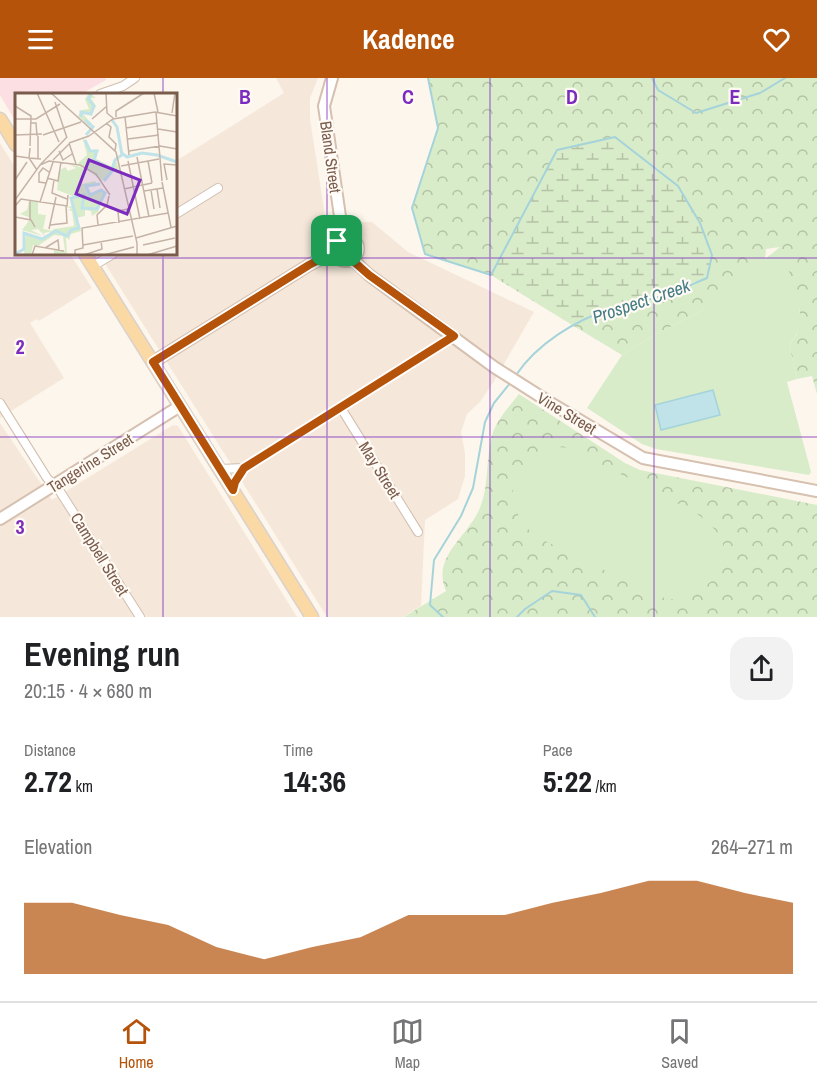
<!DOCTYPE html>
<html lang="en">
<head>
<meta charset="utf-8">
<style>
	body { margin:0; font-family:"Archivo Narrow",sans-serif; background:#f2f2f2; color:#202124; height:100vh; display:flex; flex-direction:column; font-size:22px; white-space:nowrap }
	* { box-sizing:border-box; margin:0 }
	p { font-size:20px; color:#757577 }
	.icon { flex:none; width:33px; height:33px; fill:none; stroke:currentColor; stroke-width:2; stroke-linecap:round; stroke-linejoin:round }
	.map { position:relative; height:539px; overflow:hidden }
	.sheet { display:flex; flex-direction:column; background:#fff; flex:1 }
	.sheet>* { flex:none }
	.pin { position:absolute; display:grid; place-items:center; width:51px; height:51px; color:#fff; margin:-26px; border-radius:12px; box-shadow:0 3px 9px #0006 }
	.round { display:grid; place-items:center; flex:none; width:63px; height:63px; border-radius:18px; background:#f2f2f2 }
	.summary { display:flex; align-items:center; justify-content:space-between; height:102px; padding:0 24px }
	h1 { font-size:33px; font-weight:700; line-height:45px }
	.metrics { display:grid; grid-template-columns:repeat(3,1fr); gap:9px; height:102px; padding:6px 24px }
	.metrics div { display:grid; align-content:center }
	.metrics b { font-size:30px; font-weight:700 }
	.metrics small { font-size:16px; font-weight:400 }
	.metrics p { font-size:16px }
	.chart { height:168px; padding:12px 24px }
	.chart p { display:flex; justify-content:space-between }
	.chart svg { width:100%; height:108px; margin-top:6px; fill:#b45309; opacity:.7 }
	header { display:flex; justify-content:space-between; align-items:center; height:78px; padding:0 24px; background:#b45309; color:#fff; font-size:27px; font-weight:700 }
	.menu { display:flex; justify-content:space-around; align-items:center; height:84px; border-top:2px solid #e0e0e0; background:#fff; font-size:16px; color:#757577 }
	.menu a { display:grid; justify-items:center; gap:3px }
	.menu .selected { color:#b45309 }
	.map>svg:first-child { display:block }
</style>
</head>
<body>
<header><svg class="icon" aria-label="menu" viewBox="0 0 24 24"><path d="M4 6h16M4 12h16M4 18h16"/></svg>Kadence<svg class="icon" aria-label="heart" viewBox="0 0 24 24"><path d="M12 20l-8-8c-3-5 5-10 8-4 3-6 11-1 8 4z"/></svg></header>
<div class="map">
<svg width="817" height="539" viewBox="0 0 817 539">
	<defs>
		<pattern id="forest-crowns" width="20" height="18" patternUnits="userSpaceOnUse" patternTransform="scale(1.5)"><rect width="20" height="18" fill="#d8ecc9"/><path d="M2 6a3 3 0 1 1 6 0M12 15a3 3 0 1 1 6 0" fill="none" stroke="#b4c2a5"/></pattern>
		<pattern id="wetland-marsh" width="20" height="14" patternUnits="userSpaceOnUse" patternTransform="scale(1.5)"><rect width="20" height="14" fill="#d8ecc9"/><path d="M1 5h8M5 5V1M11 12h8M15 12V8" fill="none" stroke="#b4c2a5"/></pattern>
	</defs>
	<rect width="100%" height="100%" fill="#fdf6ec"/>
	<path fill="#f5e8da" d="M276 0H318L310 20V41L326 144H372L408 174 534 234 494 303 480 324 467 336 461 354 465 375V398L458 421 425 442 421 528 403 539H327L99 176H176V83L284 15Z
		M0 65 16 91V176H70L92 210 39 243 37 241 30 245 64 300 0 340Z
		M0 345 52 422 173 347 178 348 297 539H0Z"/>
	<path fill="#fbdfe3" d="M0 0H106V2L81 16H16V44L0 17Z"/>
	<path fill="url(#forest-crowns)" d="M428 0H817V316L812 298 797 301 789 267 797 256 800 234 780 169 766 171 765 183 701 233 647 261 622 277 572 247 610 231 657 220 707 200 700 145 678 109 657 90 557 72 491 197 425 176 412 130 438 50Z
		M519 316 625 385 640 392 817 427V539H404L446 513C432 481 463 462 477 436 490 412 485 384 492 358 496 342 509 329 519 316Z"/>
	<path fill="url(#wetland-marsh)" d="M615 59 678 108 700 145 712 177 707 200 610 231 572 247 491 197 557 72Z"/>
	<path fill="#d8ecc9" d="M780 169C787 187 803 229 800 247 799 254 793 261 789 267L797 301 787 304 811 394 809 397 656 371 642 366 587 330 622 277 647 261 701 233Z
		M558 369 570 370 696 435C706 443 719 452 723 466 724 472 725 480 723 485 719 504 686 524 667 521 661 519 655 516 649 514L537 459C497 428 509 379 558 369Z"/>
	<path fill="#bfe3e8" stroke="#a5d3da" stroke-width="1.5" d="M713 312 720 337 661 352 655 327Z"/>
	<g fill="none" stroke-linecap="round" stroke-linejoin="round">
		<path stroke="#a5d3da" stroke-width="2" d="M428 0 438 50 412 130 425 176 491 197 557 72 615 59 678 108 700 145 712 177 707 200C690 207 673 215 655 220 640 224 624 226 610 231 574 243 537 266 516 297
			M652 0 658 12 696 35 760 15 785 0
			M443 539 430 527 434 482 461 438 473 410 485 344 494 325 511 304
			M517 539 525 531 552 513 581 517 595 539"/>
		<g stroke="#d1beb0" stroke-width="10">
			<path id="street" d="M100 16 123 8 135 0
				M176 136 218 110
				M93 188 113 176
				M0 325 47 400 59 412 140 539
				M341 330 418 454
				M220 391 244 390
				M233 412 235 404 244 390 454 258"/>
		</g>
		<g stroke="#d6c0b0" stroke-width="14">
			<path id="secondary" d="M332 0 324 28 343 159
				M334 171a12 12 0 1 1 24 0a12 12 0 1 1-24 0Z
				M352 181 369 197 494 289 549 324 643 380 817 413
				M153 284 309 187 334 174
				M0 441 180 328"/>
		</g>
		<g stroke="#dad1cd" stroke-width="15">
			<path id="primary" d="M0 41 16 67
				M85 176 312 539"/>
		</g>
		<use href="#street" stroke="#fff" stroke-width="8"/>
		<use href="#secondary" stroke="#fff" stroke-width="10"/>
		<use href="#primary" stroke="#fbd9a5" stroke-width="12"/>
	</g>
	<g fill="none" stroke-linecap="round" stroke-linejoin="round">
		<g stroke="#fff" stroke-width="12">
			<path id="route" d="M347 158C359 162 361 173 352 182L369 197 454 258 244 390 235 404 233 412 153 284 309 187 334 174 337 163Z"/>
		</g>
		<use href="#route" stroke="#b45309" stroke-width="8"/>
	</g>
	<path fill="none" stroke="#7b2cbf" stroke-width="1.5" stroke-opacity="0.55" d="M163 0V16M327 0V539M490 0V539M654 0V539M163 176V539M0 180H817M0 359H817"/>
	<g text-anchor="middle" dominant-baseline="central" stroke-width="4.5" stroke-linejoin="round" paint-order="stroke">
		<g font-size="16" fill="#7a5c4d" stroke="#fffaf3">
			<text transform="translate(331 79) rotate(82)">Bland Street</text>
			<text transform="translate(567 335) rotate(31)">Vine Street</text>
			<text transform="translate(90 385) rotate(-32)">Tangerine Street</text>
			<text transform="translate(380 392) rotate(58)">May Street</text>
			<text transform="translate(100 476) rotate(58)">Campbell Street</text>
		</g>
		<g font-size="18" font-style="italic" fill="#437c86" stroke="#fffaf3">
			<text transform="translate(641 223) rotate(-19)">Prospect Creek</text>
		</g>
	</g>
	<g transform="translate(15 15)">
		<rect width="162" height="162" fill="#fdf6ec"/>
		<path d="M74 0 81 5H76L81 13 76 22 68 21 77 31 74 33 63 23 67 17 74 16 70 6ZM67 43 76 57 82 58 81 66 97 74 100 65 104 76 97 78 87 88 63 70 72 62ZM54 71 69 75 67 91 80 88 82 92 72 91 75 102 86 97 90 100 83 119 77 123 76 118 70 117V123L61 125 66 138 56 141 54 147 51 143 52 162H39V157L50 158 48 143 39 142 23 153 18 152 16 162H9L11 140 28 146 39 136 59 133 57 118 52 117 57 116 52 114 57 113 58 103 42 97 44 78 50 74 53 78 61 75ZM14 108 23 109V121L31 122 28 136 38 138 29 140 30 143 23 136 16 137 28 143 7 137 16 125 5 121 12 117Z" fill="#d8ecc9"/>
		<path fill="none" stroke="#bfe3e8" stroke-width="3" d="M66 24V19L76 21 79 13 73 6 77 0M70 27 78 34 71 42M97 27 102 34 107 62M70 47 75 58H82L79 67 98 77 89 88M97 76 100 67 108 61 112 64 127 60 142 62 162 69M0 161 9 156V140L27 146 41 138 52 143 56 137 64 135 56 105 69 102 67 115 82 116 90 100 86 97 75 102 71 93 85 91"/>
		<path fill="none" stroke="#c5b3a7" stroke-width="1.5" d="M22 0 44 49M36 0 101 59 122 150V162M91 0 92 20 98 25M139 0 143 19M40 9 52 45M0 13 16 23 15 53M141 19 147 88M157 20 160 0M101 24V18L129 0M110 24 114 62M0 26H21L45 11M77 26 92 13M16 30H21L22 43M91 30 96 34 94 44 101 51 100 58M111 35 142 30M143 36 162 39M0 42 27 41M28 42 66 29M23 43V65M74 43 98 26 140 19 162 23M113 46 144 42M54 50 61 71M54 50 74 43M15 55 14 65 26 66M44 58 48 67 57 61M114 58 145 53 162 56M0 63 14 65 22 77M122 64 134 124M38 67 54 51M113 68 125 126M133 68 137 90M25 72 52 44M106 73 144 66M32 85 43 88 46 69M0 87 12 69M39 87 37 100 52 106M152 87 149 71 162 72M147 89 156 134M31 90 24 89V80L28 75 34 79M109 96 137 90M142 96 145 115M136 97 139 116M129 98 148 95M0 107 25 72 34 68 65 72 81 81 95 102M15 107V127M25 109 38 69M0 113 6 106 52 113 53 102M0 124 16 127 20 134M104 130 103 118 113 116M35 132 52 130 51 113M83 132 82 122 92 112 94 103M34 136 41 104M121 145 162 133M68 152 118 143M128 152 160 145M30 155 43 147 44 157M17 162 20 153 49 158M60 162V157L68 155 67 135 153 120M69 162 87 156 86 148M89 162 119 154M132 162 162 153"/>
		<path fill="#7b2cbf" fill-opacity="0.15" stroke="#7b2cbf" stroke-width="3" d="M74 67 125 87 112 121 61 101Z"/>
		<rect width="162" height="162" fill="none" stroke="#7a5c4d" stroke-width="3"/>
	</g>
	<g font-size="20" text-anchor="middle" font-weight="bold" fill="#7b2cbf" stroke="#fffaf3" stroke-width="4.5" stroke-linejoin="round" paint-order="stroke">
		<text x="245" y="26">B</text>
		<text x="408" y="26">C</text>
		<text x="572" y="26">D</text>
		<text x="735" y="26">E</text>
		<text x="20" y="276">2</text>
		<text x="20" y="456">3</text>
	</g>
</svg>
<div class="pin" style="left:337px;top:163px;background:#1e9e55"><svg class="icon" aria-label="arrive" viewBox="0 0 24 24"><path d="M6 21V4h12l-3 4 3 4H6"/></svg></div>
</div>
<section class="sheet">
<div class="summary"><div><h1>Evening run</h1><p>20:15 · 4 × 680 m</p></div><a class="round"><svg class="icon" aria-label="share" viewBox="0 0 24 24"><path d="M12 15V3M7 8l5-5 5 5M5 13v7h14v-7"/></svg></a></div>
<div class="metrics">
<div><p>Distance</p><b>2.72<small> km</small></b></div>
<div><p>Time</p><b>14:36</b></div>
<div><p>Pace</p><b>5:22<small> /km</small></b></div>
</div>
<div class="chart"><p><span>Elevation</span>264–271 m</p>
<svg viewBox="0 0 160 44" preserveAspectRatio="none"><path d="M0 44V15L10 15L20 20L30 24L40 33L50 38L60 33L70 29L80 20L90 20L100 20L110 15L120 11L130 6L140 6L150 11L160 15V44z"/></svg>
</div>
</section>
<nav class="menu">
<a class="selected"><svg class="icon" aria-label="home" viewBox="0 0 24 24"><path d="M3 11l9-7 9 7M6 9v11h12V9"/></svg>Home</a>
<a><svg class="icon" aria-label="map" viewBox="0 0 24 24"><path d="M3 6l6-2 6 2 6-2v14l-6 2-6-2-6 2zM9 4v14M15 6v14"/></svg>Map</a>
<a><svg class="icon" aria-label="saved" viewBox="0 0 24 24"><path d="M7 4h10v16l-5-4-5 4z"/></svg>Saved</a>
</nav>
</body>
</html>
